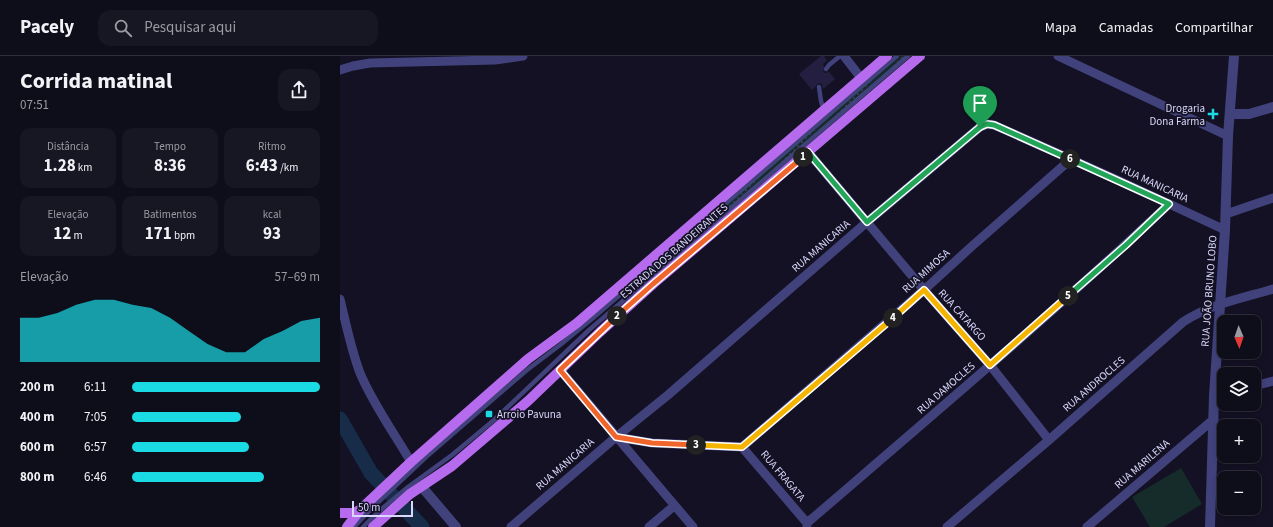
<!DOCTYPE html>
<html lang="pt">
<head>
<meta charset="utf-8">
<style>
	body { margin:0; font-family:"Source Sans 3",sans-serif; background:#171623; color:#f1f3f6; height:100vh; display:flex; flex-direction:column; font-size:15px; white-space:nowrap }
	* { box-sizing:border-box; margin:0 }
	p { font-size:13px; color:#9b9ca2 }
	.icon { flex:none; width:22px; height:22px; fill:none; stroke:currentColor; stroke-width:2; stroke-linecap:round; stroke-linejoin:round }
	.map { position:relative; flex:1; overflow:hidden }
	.drawer { display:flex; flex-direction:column; background:#0e0d1a; width:340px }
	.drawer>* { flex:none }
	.needle { width:26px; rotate:178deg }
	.tools { position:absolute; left:877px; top:259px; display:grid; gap:8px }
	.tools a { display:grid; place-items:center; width:44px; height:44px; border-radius:8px; background:#0e0d1a; box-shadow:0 2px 6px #0003,0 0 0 1px #2e2d39; font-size:20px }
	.scale { position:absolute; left:12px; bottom:10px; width:61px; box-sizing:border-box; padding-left:4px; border:2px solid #d9d7fa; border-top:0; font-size:11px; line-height:14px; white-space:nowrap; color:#d9d7fa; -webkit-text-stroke:3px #131123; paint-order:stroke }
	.pin { position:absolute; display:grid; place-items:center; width:34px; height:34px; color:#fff; margin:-41px -17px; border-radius:50% 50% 50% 0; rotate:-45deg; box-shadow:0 0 4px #0007 }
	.pin .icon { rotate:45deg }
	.km { position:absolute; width:20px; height:20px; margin:-10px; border-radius:50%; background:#222; color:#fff; font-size:11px; line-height:20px; text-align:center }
	.round { display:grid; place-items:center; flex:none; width:42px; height:42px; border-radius:12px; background:#171623 }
	.summary { display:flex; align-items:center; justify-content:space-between; height:68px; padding:0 20px }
	h1 { font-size:22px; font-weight:700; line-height:30px }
	.figures { display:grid; grid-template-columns:repeat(3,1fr); gap:6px; height:68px; padding:4px 20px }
	.figures div { display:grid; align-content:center; border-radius:10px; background:#171623; text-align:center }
	.figures b { font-size:17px; font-weight:700 }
	.figures small { font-size:11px; font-weight:400 }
	.figures p { font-size:11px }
	.chart { height:112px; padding:8px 20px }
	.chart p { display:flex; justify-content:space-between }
	.chart svg { width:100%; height:72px; margin-top:4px; fill:#1adae3; opacity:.7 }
	ul { padding:0 20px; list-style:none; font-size:13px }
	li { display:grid; grid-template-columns:64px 48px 1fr; align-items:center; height:30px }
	li i { height:10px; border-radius:5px; background:#1adae3 }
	header { display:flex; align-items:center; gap:24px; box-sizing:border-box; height:56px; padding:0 20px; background:#0e0d1a; border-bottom:1px solid #2e2d39 }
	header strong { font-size:19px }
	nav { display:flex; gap:22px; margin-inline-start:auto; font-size:14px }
	.search { width:280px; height:36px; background:#171623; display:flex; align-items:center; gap:10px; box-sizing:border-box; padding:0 14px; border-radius:12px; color:#9b9ca2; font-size:15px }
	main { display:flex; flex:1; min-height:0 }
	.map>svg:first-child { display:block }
</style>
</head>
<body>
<header>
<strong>Pacely</strong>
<div class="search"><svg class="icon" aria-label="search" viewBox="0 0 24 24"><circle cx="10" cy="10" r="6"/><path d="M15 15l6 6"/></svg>Pesquisar aqui</div>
<nav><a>Mapa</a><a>Camadas</a><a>Compartilhar</a></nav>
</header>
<main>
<section class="drawer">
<div class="summary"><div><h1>Corrida matinal</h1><p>07:51</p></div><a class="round"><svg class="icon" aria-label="share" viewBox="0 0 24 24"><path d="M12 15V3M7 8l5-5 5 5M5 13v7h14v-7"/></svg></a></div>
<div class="figures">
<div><p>Distância</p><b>1.28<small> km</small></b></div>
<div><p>Tempo</p><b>8:36</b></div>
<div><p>Ritmo</p><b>6:43<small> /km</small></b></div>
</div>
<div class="figures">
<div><p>Elevação</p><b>12<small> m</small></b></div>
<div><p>Batimentos</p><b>171<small> bpm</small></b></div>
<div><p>kcal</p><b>93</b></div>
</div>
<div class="chart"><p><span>Elevação</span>57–69 m</p>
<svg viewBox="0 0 160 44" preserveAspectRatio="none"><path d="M0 44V17L10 17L20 14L30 9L40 6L50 6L60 9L70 11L80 17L90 25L100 33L110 38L120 38L130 30L140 25L150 19L160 17V44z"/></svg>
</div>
<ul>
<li><b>200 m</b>6:11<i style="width:100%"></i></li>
<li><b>400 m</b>7:05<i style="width:58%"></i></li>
<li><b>600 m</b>6:57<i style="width:62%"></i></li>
<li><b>800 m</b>6:46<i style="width:70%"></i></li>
</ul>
</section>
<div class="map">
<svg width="933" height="471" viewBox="0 0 933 471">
	<defs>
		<pattern id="grass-dots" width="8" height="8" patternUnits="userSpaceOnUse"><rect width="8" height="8" fill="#152c2a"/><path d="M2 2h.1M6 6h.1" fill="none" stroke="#364a4a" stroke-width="1.8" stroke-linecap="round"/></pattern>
	</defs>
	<rect width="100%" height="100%" fill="#131123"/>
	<path fill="url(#grass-dots)" d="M561 0H567L296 237 291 232 399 137Z"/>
	<path fill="#152c2a" d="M841 412 862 448 824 471H810L792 441Z"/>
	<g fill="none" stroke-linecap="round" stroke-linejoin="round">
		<path stroke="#162c48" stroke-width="15" d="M0 363 31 417 82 471"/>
	</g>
	<path fill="#241f41" d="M481 0H484L487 5 483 8 484 10 483 15 485 17 489 16 495 23 483 33 482 28 479 27 472 34 459 18Z"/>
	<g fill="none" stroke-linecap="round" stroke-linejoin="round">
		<path stroke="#41427c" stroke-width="4.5" d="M486 13 489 9 500 0
			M479 31 481 45 484 55
			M14 471 32 452 86 401 187 314 220 289 253 262 557 0
			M23 471 38 456 68 431 112 399 154 364 249 274 568 0"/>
		<path stroke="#41427c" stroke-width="9" d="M504 0 521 22
			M718 0 888 80
			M0 14 13 10 30 7 155 4 183 0
			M468 96 584 234 650 309 709 384
			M886 158 933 142
			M0 243C6 268 11 293 20 317 33 348 54 377 71 406
			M220 314 353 471
			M914 330 933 325
			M874 340 884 338
			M276 381 312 387 402 391 467 467V471
			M402 391 584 234 631 191 731 103
			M467 467C589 362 712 258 829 148
			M171 471 276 381 328 339 527 166 640 71 647 68 654 69 780 125 885 174
			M309 471 334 450
			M607 471 709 384 843 266C870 248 903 242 933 233
			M747 471 874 363"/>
		<path stroke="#41427c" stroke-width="10" d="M890 58H909L933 51
			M82 431 116 471
			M870 471 874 340 885 174 888 80 894 0"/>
		<path stroke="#b66bee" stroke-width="10" d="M0 457H14L21 453
			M7 471 21 453 71 406 188 303 237 267 547 0
			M33 471 70 438 112 410 188 345 260 276 313 228 580 0"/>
	</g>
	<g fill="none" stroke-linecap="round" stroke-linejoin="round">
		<g stroke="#fff" stroke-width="8">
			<path id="split-1" d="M463 101 468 96 527 166 640 71"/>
		</g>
		<g stroke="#fff" stroke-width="8">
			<path id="split-2" d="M277 260 313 228 463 101"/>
		</g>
		<g stroke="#fff" stroke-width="8">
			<path id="split-3" d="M277 260 220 314 276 381 312 387 356 389"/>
		</g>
		<g stroke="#fff" stroke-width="8">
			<path id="split-4" d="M356 389 402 391 553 262"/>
		</g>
		<g stroke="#fff" stroke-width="8">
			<path id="split-5" d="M553 262 584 234 650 309 728 240"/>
		</g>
		<g stroke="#fff" stroke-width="8">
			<path id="split-6" d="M728 240 786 189 829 148 730 103"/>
		</g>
		<g stroke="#fff" stroke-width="8">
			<path id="split-7" d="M640 71 647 68 654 69 730 103"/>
		</g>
		<use href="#split-1" stroke="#22a559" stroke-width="5"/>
		<use href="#split-2" stroke="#f0652b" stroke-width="5"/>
		<use href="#split-3" stroke="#f0652b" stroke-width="5"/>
		<use href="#split-4" stroke="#f5b400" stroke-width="5"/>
		<use href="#split-5" stroke="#f5b400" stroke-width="5"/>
		<use href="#split-6" stroke="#22a559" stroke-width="5"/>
		<use href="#split-7" stroke="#22a559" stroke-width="5"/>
	</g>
	<g fill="#1adae3" stroke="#131123" stroke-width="1.5">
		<path d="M871 52h4v4h4v4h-4v4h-4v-4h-4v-4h4z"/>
		<rect x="145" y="354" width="8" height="8" rx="2"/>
	</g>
	<g text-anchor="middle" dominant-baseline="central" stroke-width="3.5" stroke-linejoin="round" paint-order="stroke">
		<g font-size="11" fill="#d9d7fa" stroke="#131123" text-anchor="end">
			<text x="865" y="52">Drogaria<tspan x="865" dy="13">Dona Farma</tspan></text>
			<text x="157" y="358" text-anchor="start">Arroio Pavuna</text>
		</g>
		<g font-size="11" fill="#d9d7fa" stroke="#131123">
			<text transform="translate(815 128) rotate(25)">RUA MANICARIA</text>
			<text transform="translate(481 190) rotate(-41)">RUA MANICARIA</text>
			<text transform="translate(334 195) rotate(-41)">ESTRADA DOS BANDEIRANTES</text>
			<text transform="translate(586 215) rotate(-42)">RUA MIMOSA</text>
			<text transform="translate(869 235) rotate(-86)">RUA JOÃO BRUNO LOBO</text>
			<text transform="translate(622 259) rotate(48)">RUA CATARGO</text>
			<text transform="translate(754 328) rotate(-41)">RUA ANDROCLES</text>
			<text transform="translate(606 332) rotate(-41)">RUA DAMOCLES</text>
			<text transform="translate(225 408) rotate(-41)">RUA MANICARIA</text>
			<text transform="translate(802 408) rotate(-41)">RUA MARILENA</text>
			<text transform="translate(443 420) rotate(50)">RUA FRAGATA</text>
		</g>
	</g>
</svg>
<div class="tools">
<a><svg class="needle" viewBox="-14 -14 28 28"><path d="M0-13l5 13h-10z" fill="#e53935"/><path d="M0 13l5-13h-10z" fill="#9b9ca2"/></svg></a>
<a><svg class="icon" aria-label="layers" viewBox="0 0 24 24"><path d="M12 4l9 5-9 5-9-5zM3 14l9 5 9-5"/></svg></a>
<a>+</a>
<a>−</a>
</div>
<div class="scale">50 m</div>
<div class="pin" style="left:640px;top:71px;background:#1e9e55"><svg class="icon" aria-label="arrive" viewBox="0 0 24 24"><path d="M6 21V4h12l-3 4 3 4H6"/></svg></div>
<b class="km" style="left:463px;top:101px">1</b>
<b class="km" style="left:277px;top:260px">2</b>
<b class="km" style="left:356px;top:389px">3</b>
<b class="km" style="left:553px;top:262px">4</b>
<b class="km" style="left:728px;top:240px">5</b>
<b class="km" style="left:730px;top:103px">6</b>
</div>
</main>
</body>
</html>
